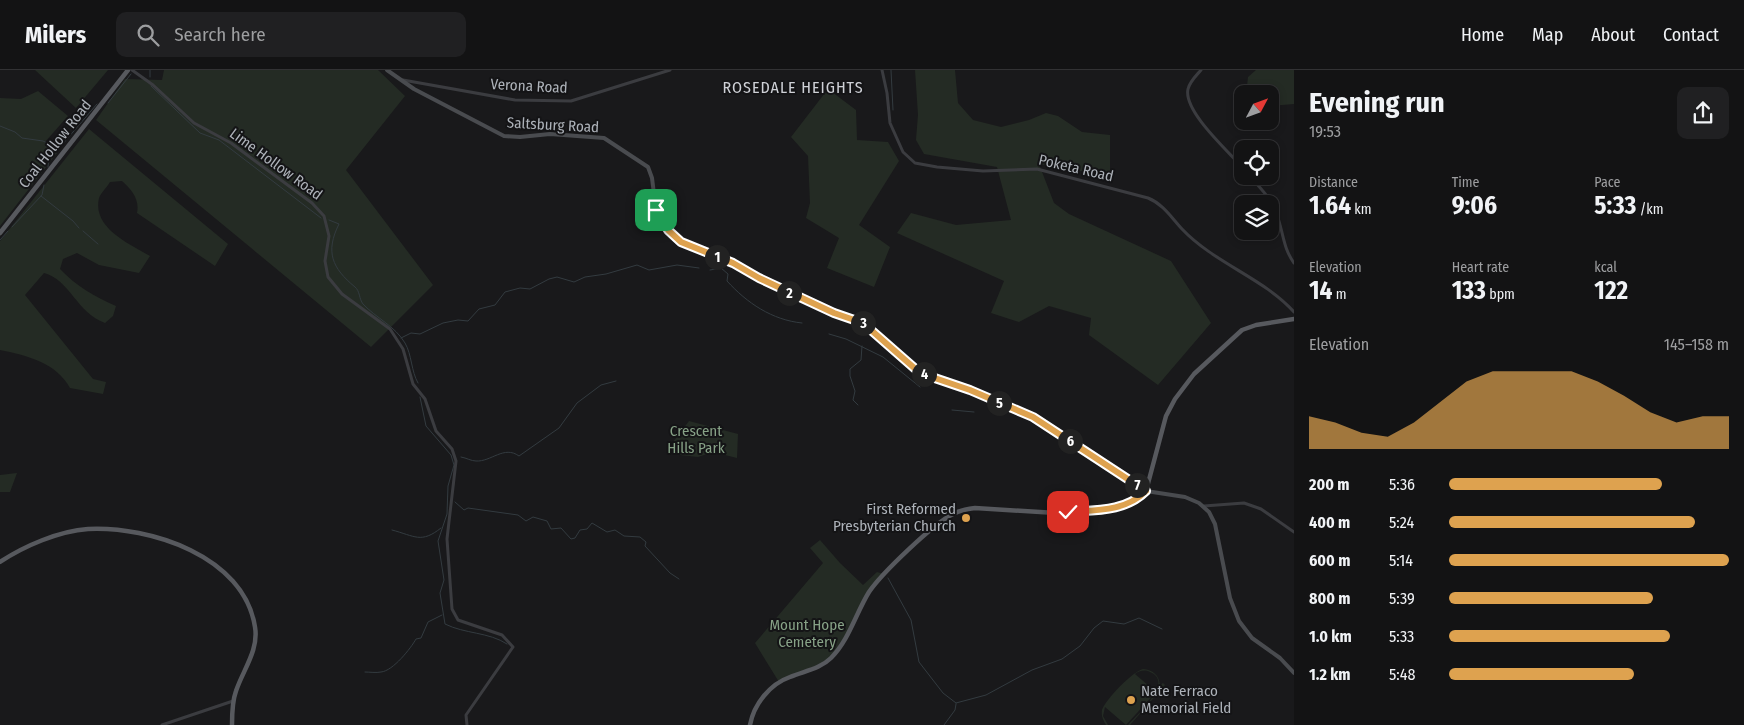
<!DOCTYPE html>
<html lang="en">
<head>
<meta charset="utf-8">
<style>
	body { margin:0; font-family:"Fira Sans Condensed",sans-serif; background:#202022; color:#f1f3f6; height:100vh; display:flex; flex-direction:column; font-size:19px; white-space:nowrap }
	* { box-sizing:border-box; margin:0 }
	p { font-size:16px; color:#9d9ea0 }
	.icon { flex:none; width:28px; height:28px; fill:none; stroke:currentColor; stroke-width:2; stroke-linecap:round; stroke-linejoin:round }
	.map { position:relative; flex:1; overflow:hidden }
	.side { display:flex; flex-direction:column; background:#131314; width:450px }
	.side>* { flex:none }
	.needle { width:32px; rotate:49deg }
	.controls { position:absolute; left:1234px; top:15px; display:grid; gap:10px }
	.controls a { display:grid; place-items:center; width:45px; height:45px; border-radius:10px; background:#131314; box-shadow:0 2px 8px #0003,0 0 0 1px #323234; font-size:25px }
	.pin { position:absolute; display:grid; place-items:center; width:42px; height:42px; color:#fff; margin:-21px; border-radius:10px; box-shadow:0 2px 8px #0006 }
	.km { position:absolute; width:25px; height:25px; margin:-12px; border-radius:50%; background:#222; color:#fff; font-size:14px; line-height:25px; text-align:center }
	.round { display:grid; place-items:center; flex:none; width:52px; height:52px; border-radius:10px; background:#202022 }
	.headline { display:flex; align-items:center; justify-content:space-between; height:85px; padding:0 15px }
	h1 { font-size:28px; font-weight:700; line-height:38px }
	.metrics { display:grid; grid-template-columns:repeat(3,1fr); gap:8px; height:85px; padding:5px 15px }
	.metrics div { display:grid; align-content:center }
	.metrics b { font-size:25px; font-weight:700 }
	.metrics small { font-size:14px; font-weight:400 }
	.metrics p { font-size:14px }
	.chart { height:140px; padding:10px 15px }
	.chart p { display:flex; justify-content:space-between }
	.chart svg { width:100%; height:90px; margin-top:5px; fill:#dea24f; opacity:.7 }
	ul { padding:0 15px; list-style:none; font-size:16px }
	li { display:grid; grid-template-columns:80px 60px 1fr; align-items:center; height:38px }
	li i { height:12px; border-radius:6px; background:#dea24f }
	header { display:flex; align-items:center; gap:30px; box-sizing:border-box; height:70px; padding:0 25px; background:#131314; border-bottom:1px solid #323234 }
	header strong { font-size:24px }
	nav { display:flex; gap:28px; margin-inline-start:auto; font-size:18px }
	.search { width:350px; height:45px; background:#202022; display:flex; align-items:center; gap:12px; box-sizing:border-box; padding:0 18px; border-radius:10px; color:#9d9ea0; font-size:19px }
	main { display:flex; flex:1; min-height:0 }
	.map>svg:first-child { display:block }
</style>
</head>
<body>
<header>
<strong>Milers</strong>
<div class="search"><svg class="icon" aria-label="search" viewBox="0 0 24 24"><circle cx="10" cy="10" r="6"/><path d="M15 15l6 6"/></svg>Search here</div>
<nav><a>Home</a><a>Map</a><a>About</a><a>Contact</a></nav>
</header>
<main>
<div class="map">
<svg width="1294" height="655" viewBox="0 0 1294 655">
	<rect width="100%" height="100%" fill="#19191b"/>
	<path fill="#242b24" d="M35 0H108L76 38Z
		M164 0H378L405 26 346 100 433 215 371 277 96 50 125 9 162 10Z
		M915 0H955L958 33 973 50 1001 57 1029 50 1046 43 1058 46 1082 62 1110 65V106L1039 94 1054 133 1069 144 1171 191 1211 253 1158 315 1089 265 1091 248 1049 236 1019 252 991 243 1004 211 897 163 911 143 956 155 1011 150 997 97 924 84 916 70 918 45Z
		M1256 0H1294V34L1270 36V24H1246L1248 7Z
		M828 19 856 40 857 70 888 72 899 91 859 155 890 177 874 217 827 198 839 168 806 148 810 133 808 86 791 67Z
		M38 21 68 46 45 72 57 83 0 156V28L21 29Z
		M89 59 228 174 215 196 137 143C140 129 131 119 122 111L110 112C107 117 101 123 99 128 92 158 130 174 150 186L139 203 99 195 77 183 63 189 60 199C76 216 95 227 116 236L113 246 105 253C77 243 70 210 44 203L25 225 93 309 106 312 103 324 70 318C57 293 26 285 0 280V171Z
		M689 351 738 364 737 388 713 382 698 387 680 385 673 372Z
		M17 403 10 422H0V405Z
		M820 470 840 493 863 515 877 502 884 504 869 522 839 578 829 590 779 612 755 573 823 493 810 478Z
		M1143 599C1153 600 1159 605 1160 615L1163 613 1165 615 1130 655H1128C1137 645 1175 612 1150 602 1144 599 1139 601 1135 604L1156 622 1126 655 1105 637 1103 646 1108 655H1106C1103 650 1101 646 1102 640 1105 630 1133 601 1143 599Z"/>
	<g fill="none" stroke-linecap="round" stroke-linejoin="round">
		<path stroke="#333b40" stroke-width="1" d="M891 0 893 40
			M150 7V0
			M151 16 200 63 219 70 321 148
			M108 33 131 4
			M0 56 15 62 22 68 43 71 56 77
			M48 97 49 82 61 76 97 34
			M41 126 73 151 79 158
			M329 150 339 154C325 182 332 198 355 217 360 221 359 229 363 234 376 248 395 256 405 273 412 285 411 301 418 313
			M12 157 42 125 44 115
			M83 161 98 174
			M0 170 8 161
			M710 200 721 198 728 204 727 211C747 233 772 250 802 253
			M829 264 846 269 883 287 920 317
			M401 268 411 263 420 264 443 253 458 250 468 251 479 239 495 235 505 222 520 218 530 219 549 209 557 207 574 212 585 207 606 204 637 195 649 200 677 195 699 198
			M420 327 426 356 451 385 454 395 448 416 447 444 438 471 444 510 440 523 445 554C465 564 489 562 507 574
			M858 335 853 330 855 321 850 306V299L861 290 862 276
			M952 340 974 342
			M461 387C467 388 471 391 476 391 491 392 504 375 519 386L559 358 577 333 601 315 616 311
			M455 432 464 440 468 438 518 445 526 451 533 447 547 451 551 459 561 458 571 469 575 468 580 460 587 459 592 453 607 462 615 460 624 466 640 467 646 472 645 476 670 503 679 509
			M392 460C415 466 421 474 441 458
			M888 508 911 550 919 592 943 623 956 633
			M365 602C370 602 376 603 381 602 393 601 411 578 416 569L421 568 428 552 442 545
			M956 633 986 625 1032 600 1062 589 1080 576 1094 558 1103 551 1124 554 1139 548 1162 559
			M944 655 955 640 956 634"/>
		<path stroke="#3b3c40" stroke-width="3" d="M132 0 153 15 194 53 231 73 312 133 324 146 329 166 325 191 328 207 342 224 390 259 403 279 413 314 425 329 436 361 452 379 456 391 447 469 452 539 458 550 502 565 513 577 466 645 467 655
			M882 0 887 23 890 53 903 82 915 93 937 97 983 101 1037 99 1148 128C1163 134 1171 147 1182 159 1214 193 1265 209 1294 242
			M1201 0C1196 6 1190 11 1188 19 1183 41 1228 81 1242 97
			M403 10 515 30 571 31 670 0
			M1250 106C1260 118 1273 130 1277 145 1283 161 1283 178 1294 193
			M1204 436 1244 433 1261 439 1294 462
			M162 655 233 631"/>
		<path stroke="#494b4f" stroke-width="4" d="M387 0 414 19 504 66 520 67 550 64 604 68 648 97 652 108 656 140 668 160 681 172 733 193 792 225 833 243 863 253 920 303 970 320 1033 347 1146 421 1185 427 1199 433 1209 442 1215 454 1230 528 1239 551 1252 568 1280 588 1294 603"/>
		<path stroke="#57595e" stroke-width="4.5" d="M0 163 128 0
			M0 492C24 476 59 461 88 459 150 456 244 486 255 557 259 580 243 600 236 621 232 632 232 644 232 655
			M750 655C754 634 770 614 790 607 804 601 820 599 831 588 849 570 856 543 869 522 882 503 933 454 953 444 960 440 967 439 975 438L1056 443 1111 438 1136 430 1146 421 1166 346 1175 329 1194 304 1242 260 1256 255 1294 249"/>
	</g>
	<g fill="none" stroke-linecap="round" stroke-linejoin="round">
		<g stroke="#fff" stroke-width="10">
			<path id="route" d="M656 140 668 160 681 172 733 193 759 208 834 243 863 253 920 303 970 320 1033 347 1146 421C1125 442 1095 440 1068 442"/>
		</g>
		<use href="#route" stroke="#dea24f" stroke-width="6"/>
	</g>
	<g fill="#dea24f" stroke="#141416" stroke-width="2">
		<circle cx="966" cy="448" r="5"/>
		<circle cx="1131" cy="630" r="5"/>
	</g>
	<g text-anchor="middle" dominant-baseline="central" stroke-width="4" stroke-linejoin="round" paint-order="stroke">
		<g font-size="15" fill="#adb2b9" stroke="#141416">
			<text transform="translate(529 16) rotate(3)">Verona Road</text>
			<text transform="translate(553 55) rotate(3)">Saltsburg Road</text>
			<text transform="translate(55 74) rotate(-52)">Coal Hollow Road</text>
			<text transform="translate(276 94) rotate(36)">Lime Hollow Road</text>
			<text transform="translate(1076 98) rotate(13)">Poketa Road</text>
		</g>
		<g font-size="15" fill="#87a287" stroke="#141416">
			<text x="696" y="361">Crescent<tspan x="696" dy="17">Hills Park</tspan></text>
			<text x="807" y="555">Mount Hope<tspan x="807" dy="17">Cemetery</tspan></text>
		</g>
		<g font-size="15" fill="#adb2b9" stroke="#141416" text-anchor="end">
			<text x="956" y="439">First Reformed<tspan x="956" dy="17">Presbyterian Church</tspan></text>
			<text x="1141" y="621" text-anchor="start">Nate Ferraco<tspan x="1141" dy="17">Memorial Field</tspan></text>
		</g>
		<g font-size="16" letter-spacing="1" fill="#ced0d6" stroke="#141416">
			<text x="793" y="17">ROSEDALE HEIGHTS</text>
		</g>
	</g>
</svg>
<div class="controls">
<a><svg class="needle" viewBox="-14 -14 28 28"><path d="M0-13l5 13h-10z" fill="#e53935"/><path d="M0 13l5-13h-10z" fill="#9d9ea0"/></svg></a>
<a><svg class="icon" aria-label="locate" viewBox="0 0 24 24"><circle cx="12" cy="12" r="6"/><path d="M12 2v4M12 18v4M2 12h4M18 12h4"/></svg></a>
<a><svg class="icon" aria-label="layers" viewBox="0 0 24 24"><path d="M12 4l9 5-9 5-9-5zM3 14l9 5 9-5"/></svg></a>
</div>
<div class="pin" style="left:656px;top:140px;background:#1e9e55"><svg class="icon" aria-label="arrive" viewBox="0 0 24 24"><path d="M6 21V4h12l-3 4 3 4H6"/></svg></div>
<div class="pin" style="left:1068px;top:442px;background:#d93025"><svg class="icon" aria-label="check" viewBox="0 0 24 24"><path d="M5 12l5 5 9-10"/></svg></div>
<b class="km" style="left:717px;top:187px">1</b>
<b class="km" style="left:789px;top:223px">2</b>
<b class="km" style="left:863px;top:253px">3</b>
<b class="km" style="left:924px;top:304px">4</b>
<b class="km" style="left:999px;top:333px">5</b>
<b class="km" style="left:1070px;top:371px">6</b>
<b class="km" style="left:1137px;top:415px">7</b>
</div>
<section class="side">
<div class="headline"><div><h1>Evening run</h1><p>19:53</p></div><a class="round"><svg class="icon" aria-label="share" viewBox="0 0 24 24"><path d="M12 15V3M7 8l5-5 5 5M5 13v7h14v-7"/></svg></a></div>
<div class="metrics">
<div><p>Distance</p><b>1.64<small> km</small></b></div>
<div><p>Time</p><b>9:06</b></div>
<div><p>Pace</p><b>5:33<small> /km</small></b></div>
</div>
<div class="metrics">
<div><p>Elevation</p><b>14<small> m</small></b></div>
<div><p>Heart rate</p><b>133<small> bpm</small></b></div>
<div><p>kcal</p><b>122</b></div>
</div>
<div class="chart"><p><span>Elevation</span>145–158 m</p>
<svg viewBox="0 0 160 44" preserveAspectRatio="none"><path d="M0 44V28L10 31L20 36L30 38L40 31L50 21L60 11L70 6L80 6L90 6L100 6L110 11L120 18L130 26L140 31L150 28L160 28V44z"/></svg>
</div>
<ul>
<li><b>200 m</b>5:36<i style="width:76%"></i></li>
<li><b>400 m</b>5:24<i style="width:88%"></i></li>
<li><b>600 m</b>5:14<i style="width:100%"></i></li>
<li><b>800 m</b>5:39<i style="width:73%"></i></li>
<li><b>1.0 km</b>5:33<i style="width:79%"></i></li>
<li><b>1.2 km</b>5:48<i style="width:66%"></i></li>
</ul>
</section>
</main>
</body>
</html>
